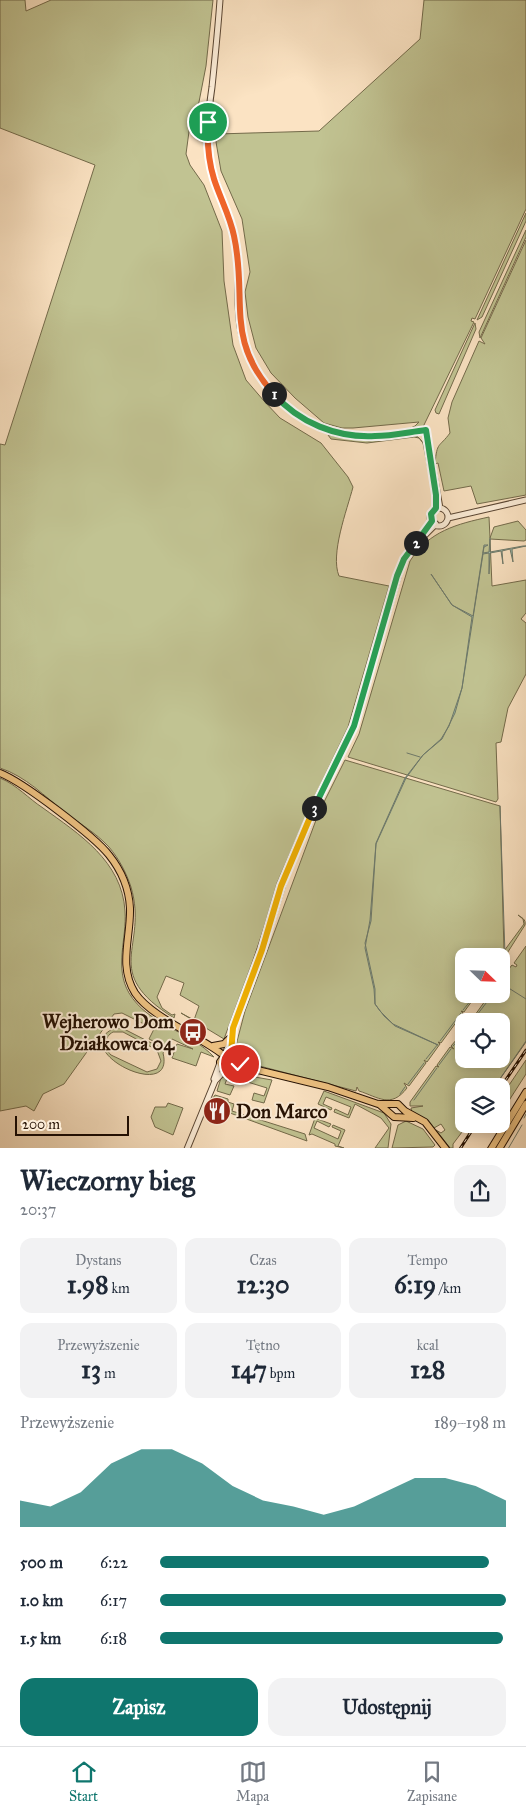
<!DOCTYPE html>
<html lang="pl">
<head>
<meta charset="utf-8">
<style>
	body { margin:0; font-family:"IM FELL Great Primer",serif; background:#f2f2f3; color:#1f2937; height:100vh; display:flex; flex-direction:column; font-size:19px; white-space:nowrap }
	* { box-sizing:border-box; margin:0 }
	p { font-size:16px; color:#747a83 }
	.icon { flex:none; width:28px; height:28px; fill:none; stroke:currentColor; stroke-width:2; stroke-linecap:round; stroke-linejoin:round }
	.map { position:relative; height:1148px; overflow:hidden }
	.sheet { display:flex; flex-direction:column; background:#fff; flex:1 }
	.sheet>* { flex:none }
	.needle { width:32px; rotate:113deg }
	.controls { position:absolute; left:455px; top:948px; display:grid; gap:10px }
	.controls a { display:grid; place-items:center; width:55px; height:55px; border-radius:10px; background:#fff; box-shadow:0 2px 12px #0003; font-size:25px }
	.scale { position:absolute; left:15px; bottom:12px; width:114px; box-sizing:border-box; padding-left:5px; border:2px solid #251103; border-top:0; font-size:14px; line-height:18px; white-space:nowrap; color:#251103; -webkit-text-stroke:4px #fcedd8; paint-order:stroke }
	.pin { position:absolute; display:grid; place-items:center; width:42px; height:42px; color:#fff; margin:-21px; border:2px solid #fff; border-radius:50%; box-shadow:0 1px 5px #0007 }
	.km { position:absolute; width:25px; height:25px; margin:-12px; border-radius:50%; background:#222; color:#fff; font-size:14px; line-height:25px; text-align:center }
	.round { display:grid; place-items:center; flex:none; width:52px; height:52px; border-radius:15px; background:#f2f2f3 }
	.head { display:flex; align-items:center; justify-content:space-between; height:85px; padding:0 20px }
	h1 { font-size:28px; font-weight:700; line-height:38px }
	.figures { display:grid; grid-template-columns:repeat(3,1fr); gap:8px; height:85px; padding:5px 20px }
	.figures div { display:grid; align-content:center; border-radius:12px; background:#f2f2f3; text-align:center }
	.figures b { font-size:25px; font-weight:700 }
	.figures small { font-size:14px; font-weight:400 }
	.figures p { font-size:14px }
	.chart { height:140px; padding:10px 20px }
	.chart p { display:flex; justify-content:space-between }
	.chart svg { width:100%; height:90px; margin-top:5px; fill:#0f766e; opacity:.7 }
	.cta { display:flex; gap:10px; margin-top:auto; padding:10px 20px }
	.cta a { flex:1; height:58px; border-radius:15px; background:#0f766e; color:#fff; font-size:20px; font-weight:700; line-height:58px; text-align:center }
	.cta a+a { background:#f2f2f3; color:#1f2937 }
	ul { padding:0 20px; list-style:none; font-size:16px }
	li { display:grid; grid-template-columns:80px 60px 1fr; align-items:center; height:38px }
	li i { height:12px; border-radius:6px; background:#0f766e }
	.dock { display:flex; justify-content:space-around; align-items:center; height:70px; border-top:1px solid #e0e1e3; background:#fff; font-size:14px; color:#747a83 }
	.dock a { display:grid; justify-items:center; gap:2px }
	.dock .on { color:#0f766e }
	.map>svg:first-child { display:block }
</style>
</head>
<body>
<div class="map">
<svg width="526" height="1149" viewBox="0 0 526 1149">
	<rect width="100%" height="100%" fill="#fbe3c3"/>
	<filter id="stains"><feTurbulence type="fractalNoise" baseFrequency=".004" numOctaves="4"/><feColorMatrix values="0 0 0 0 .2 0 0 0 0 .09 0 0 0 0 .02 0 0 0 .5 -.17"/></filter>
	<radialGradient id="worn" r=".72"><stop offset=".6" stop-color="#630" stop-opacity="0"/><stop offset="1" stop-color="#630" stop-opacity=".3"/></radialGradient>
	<path fill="#c1c392" stroke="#736a4a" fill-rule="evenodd" d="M0 0H25L26 11 51 0H213L206 66 198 107 190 124 186 154 190 165 204 185 222 231 224 281 233 345 246 380 264 401 280 418 321 443 348 477 353 487C347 510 330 554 339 576L389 586 348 727 314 798 277 883 259 944 224 1039 181 1013 194 1020 199 1006 180 995 184 983 166 976 157 997 162 1008 172 1015 175 1014 174 1018C99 971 149 948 131 887 126 872 119 859 109 847 96 833 79 823 64 812 46 797 25 776 0 768V444L5 445 95 165 0 128Z
		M424 0H526V209L475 319 472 318 471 321 474 322 423 427 404 431 415 426 419 422 353 428H342L324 423 295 398 271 373 256 348 248 317 245 292 250 272 242 219 221 171 216 142 217 134 319 131 420 39Z
		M526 213V221L482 317 477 320Z
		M526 230V237L480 338 479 332Z
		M526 240V495L477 504 471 486 444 491 438 463 435 464C437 441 439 448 450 433L448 418 452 402 479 341 485 344 481 338Z
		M475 323 476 329 439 414 436 413 435 410Z
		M328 435 369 441 414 435C431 440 433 483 434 500L423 443 419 438 414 437 367 443 331 439Z
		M489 517 490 538 494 527 518 521 526 530V540L524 541 490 539 492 586 526 580V613L521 619 526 623V674L508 708 501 742 496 743 498 799 496 802 348 757 359 734 410 561C429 531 457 524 489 517Z
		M345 760 500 806 504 951 524 924 523 919 518 915C522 918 526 919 525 925L506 955 502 954 505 956 501 962V956H464V994H477L464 1012 461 1011 463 1013 441 1043 438 1042 440 1044 427 1062 424 1060 426 1063 409 1086 404 1083 407 1088C391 1109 378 1097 359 1091L357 1087 356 1091 352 1090 244 1062 238 1058 235 1049 245 1011 319 812Z
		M338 766 289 875 266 950 242 1012 284 884 303 837Z
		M0 778C17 785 29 799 43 808 79 834 122 861 125 911 127 939 114 967 129 993 148 1025 190 1031 214 1057L201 1052 196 1066 172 1058 177 1044 193 1049 172 1039 167 1048 149 1039 154 1029 122 1013 114 1014 64 1084 43 1094 34 1111 26 1106 0 1111Z
		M526 946V1042L495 1086H464V1124H468L453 1144V1148H450L436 1130 441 1133 445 1130 441 1124 434 1128 412 1113 411 1108 423 1106H410V1102L436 1066 439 1067 437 1065 450 1047 454 1049 451 1046 464 1031V1059H501V1021H470L474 1016 477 1017 475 1015 490 994H501V979L512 965 516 967 517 965 514 963Z
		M115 1028 124 1029 165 1050 163 1053C176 1105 65 1049 115 1028ZM113 1032H123L157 1050 161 1061 157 1069 147 1072 111 1055C103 1047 104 1037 113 1032Z
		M526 1060V1074L501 1113V1097Z
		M232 1073 272 1080 264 1103 252 1100 254 1093 264 1096 267 1088 228 1076 225 1084 234 1086 230 1095 217 1091 221 1078Z
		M324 1091 384 1113 391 1124 388 1148H375L389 1128 381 1118 355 1104 349 1118 334 1112 335 1109 348 1115 351 1107 326 1097 323 1104 332 1108 331 1110 318 1104Z
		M215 1095 228 1099V1102L234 1104 232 1111 305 1134 307 1141 230 1113 231 1109 211 1101Z
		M168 1103 183 1108 173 1135 155 1127 151 1117 155 1107H166Z
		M315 1118 331 1124 329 1127 317 1121 314 1128 338 1139 341 1131 332 1127 333 1125 345 1130 338 1146 344 1148 335 1146V1144L312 1134 309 1135Z
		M406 1121 423 1129 435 1145 433 1147 392 1148 398 1125Z"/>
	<path fill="#9fbfaf" stroke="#6e796a" d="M490 538V552L523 546H526L512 549 513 562 510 549 502 551 503 564 501 551 490 553 489 574V553L483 554 462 688 455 713 442 739 423 755 406 778 376 844 371 921 365 943 375 989V1004L380 1011 393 1024 438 1045 395 1026 384 1016 375 1004 374 989 365 948 370 920 376 843 405 778 423 755 441 739 449 726 462 688 472 617 452 605 431 574 452 605 473 616 484 545H488L484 547 483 553 489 552Z"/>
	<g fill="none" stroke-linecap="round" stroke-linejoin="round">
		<path stroke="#6e796a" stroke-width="1" d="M407 753 420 757
			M500 806 505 954
			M506 976 507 987 526 999
			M501 982 503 980
			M463 1010 476 994
			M477 1015 493 994
			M472 1021 475 1018
			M440 1041 461 1013
			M453 1046 464 1034
			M426 1059 438 1044
			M439 1065 451 1049
			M408 1084 424 1063
			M495 1086 526 1041
			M400 1094 405 1087
			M414 1100 437 1068
			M524 1118 526 1114
			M508 1149 522 1125"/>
		<g stroke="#5a4633" stroke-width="7">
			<path id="minor" d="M220 0C218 29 215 58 212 87 209 108 206 130 208 151 213 185 232 215 237 249 240 277 235 305 241 332 254 391 306 434 366 436 386 437 406 432 426 430L440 508
				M430 517a9 9 0 1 1 18 0a9 9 0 1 1-18 0Z
				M448 518 526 500
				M232 1038V1058
				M225 1055 281 886 299 841 354 726 401 567 411 549 436 524
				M214 1079 220 1063
				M187 1149 215 1081 226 1069"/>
		</g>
		<g stroke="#251103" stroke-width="8">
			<path id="major" d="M0 773C23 782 94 836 109 855 121 870 129 889 130 908 131 937 118 966 135 993 151 1017 199 1036 222 1054L230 1056 234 1062 232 1067
				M213 1046 224 1044 229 1039
				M225 1055 220 1062 222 1067 249 1068 328 1087 378 1104H398L405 1111 425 1122 446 1149
				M379 1104 394 1117 413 1118
				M491 1149 526 1092
				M499 1149 526 1104"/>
		</g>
		<use href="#minor" stroke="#fcedd8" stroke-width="5"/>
		<use href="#major" stroke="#eec282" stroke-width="6"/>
		<g stroke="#251103" stroke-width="3">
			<path id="rail" d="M501 1087 526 1050
				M460 1149 476 1124"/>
		</g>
		<use href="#rail" stroke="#fcedd8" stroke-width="1" stroke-dasharray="4" stroke-linecap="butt"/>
	</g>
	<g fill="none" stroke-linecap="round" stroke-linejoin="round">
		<g stroke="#fff" stroke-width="10">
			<path id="split-1" d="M208 122C207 141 208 160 214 179 220 198 230 216 234 236 248 299 224 339 274 394"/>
		</g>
		<g stroke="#fff" stroke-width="10">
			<path id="split-2" d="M274 394C299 423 337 438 375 436 392 436 409 432 426 430L436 495V508L431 514 432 521 416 543"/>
		</g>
		<g stroke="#fff" stroke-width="10">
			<path id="split-3" d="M314 808 354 726 397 576 404 559 416 543"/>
		</g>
		<g stroke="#fff" stroke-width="10">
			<path id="split-4" d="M240 1064 234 1060 231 1054 233 1028 262 950 281 886 314 808"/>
		</g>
		<use href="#split-1" stroke="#f0652b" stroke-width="6"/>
		<use href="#split-2" stroke="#22a559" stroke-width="6"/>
		<use href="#split-3" stroke="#22a559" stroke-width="6"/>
		<use href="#split-4" stroke="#f5b400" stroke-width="6"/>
	</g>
	<defs>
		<g id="bus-disc" transform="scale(1.4375)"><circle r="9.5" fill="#8f2418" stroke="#fcedd8"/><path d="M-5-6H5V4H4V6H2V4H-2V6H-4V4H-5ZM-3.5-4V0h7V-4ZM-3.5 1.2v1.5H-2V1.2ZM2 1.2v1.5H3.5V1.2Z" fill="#fff"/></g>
		<g id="restaurant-disc" transform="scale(1.4375)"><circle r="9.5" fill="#8f2418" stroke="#fcedd8"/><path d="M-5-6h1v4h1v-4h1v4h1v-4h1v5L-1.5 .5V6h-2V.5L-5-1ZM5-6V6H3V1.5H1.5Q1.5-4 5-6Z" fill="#fff"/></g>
	</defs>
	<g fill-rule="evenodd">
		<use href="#bus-disc" x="193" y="1032"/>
		<use href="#restaurant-disc" x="217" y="1111"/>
	</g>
	<g text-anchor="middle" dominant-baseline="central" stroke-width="4" stroke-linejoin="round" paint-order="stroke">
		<g font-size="19" font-weight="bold" fill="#251103" stroke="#fcedd8" text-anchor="end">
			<text x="174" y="1021">Wejherowo Dom<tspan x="174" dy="22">Działkowca 04</tspan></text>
			<text x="236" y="1111" text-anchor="start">Don Marco</text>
		</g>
	</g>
	<rect width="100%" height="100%" filter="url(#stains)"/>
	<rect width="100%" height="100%" fill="url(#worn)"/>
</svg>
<div class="controls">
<a><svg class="needle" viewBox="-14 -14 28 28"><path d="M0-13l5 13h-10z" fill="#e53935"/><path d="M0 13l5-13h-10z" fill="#747a83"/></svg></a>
<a><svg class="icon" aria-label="locate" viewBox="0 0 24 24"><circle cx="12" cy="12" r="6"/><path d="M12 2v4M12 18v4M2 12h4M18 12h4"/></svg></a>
<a><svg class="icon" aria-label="layers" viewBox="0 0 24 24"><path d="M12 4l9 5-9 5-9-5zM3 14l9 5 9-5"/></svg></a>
</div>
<div class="scale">200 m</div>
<div class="pin" style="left:208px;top:122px;background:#1e9e55"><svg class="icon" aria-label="arrive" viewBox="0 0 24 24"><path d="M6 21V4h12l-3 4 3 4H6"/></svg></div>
<div class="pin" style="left:240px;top:1064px;background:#d93025"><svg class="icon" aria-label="check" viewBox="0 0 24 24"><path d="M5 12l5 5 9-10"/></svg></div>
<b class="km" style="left:274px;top:394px">1</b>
<b class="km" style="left:416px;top:543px">2</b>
<b class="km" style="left:314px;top:808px">3</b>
</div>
<section class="sheet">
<div class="head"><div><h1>Wieczorny bieg</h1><p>20:37</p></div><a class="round"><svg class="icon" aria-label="share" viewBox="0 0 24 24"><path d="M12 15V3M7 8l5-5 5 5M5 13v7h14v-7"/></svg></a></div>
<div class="figures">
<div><p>Dystans</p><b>1.98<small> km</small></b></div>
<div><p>Czas</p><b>12:30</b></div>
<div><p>Tempo</p><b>6:19<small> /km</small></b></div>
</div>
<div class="figures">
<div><p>Przewyższenie</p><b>13<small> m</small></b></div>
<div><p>Tętno</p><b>147<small> bpm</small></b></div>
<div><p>kcal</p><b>128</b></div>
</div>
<div class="chart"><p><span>Przewyższenie</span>189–198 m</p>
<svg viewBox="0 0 160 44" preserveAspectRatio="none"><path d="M0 44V31L10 34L20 27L30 13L40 6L50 6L60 13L70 24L80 31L90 34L100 38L110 34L120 27L130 20L140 20L150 24L160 31V44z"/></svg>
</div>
<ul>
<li><b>500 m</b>6:22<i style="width:95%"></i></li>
<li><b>1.0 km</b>6:17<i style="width:100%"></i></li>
<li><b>1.5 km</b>6:18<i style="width:99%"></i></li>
</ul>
<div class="cta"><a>Zapisz</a><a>Udostępnij</a></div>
</section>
<nav class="dock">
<a class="on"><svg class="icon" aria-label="home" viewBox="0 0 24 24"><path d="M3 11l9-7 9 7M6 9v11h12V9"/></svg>Start</a>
<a><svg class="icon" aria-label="map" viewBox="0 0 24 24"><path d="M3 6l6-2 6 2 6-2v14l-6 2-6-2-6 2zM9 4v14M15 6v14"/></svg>Mapa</a>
<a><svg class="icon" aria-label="saved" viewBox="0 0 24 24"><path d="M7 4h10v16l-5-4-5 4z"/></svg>Zapisane</a>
</nav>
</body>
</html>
